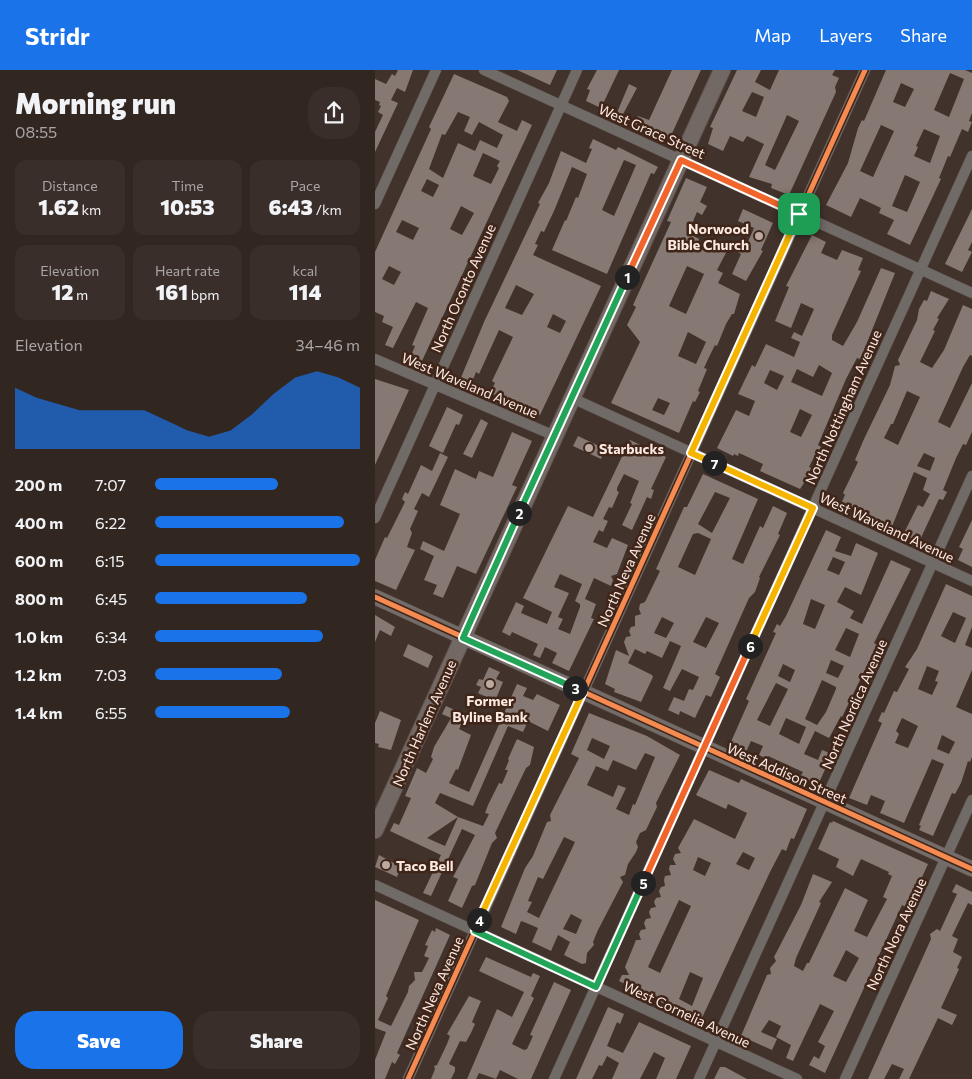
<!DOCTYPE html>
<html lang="en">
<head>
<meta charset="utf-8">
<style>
	body { margin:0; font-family:Commissioner,sans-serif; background:#3a2e2a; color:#f1f3f6; height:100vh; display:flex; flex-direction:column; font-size:19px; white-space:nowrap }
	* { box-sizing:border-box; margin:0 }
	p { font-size:16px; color:#a8a5a5 }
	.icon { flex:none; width:28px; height:28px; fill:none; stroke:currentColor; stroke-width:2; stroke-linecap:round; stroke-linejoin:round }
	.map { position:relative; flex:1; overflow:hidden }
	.panel { display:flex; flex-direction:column; background:#322621; width:375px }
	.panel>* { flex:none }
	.pin { position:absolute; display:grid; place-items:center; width:42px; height:42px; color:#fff; margin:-21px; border-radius:10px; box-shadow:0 2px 8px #0006 }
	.km { position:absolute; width:25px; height:25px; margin:-12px; border-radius:50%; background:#222; color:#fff; font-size:14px; line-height:25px; text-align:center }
	.round { display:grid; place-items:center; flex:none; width:52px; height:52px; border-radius:20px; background:#3a2e2a }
	.summary { display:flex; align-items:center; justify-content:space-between; height:85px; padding:0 15px }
	h1 { font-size:28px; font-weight:800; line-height:38px }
	.stats { display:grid; grid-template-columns:repeat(3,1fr); gap:8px; height:85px; padding:5px 15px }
	.stats div { display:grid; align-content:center; border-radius:12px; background:#3a2e2a; text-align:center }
	.stats b { font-size:21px; font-weight:800 }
	.stats small { font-size:14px; font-weight:400 }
	.stats p { font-size:14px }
	.chart { height:140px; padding:10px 15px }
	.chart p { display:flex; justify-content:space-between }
	.chart svg { width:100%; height:90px; margin-top:5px; fill:#1a73e8; opacity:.7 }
	.button { display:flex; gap:10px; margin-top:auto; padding:10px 15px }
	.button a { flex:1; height:58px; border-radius:20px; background:#1a73e8; color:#fff; font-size:20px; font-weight:800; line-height:58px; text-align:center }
	.button a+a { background:#3a2e2a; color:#f1f3f6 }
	ul { padding:0 15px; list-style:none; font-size:16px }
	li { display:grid; grid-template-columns:80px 60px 1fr; align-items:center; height:38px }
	li i { height:12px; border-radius:6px; background:#1a73e8 }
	header { display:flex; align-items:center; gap:30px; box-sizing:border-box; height:70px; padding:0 25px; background:#1a73e8; color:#fff }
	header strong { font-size:24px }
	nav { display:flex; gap:28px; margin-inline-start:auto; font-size:18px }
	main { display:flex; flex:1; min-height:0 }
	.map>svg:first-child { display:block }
</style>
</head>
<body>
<header>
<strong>Stridr</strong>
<nav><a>Map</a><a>Layers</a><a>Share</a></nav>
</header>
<main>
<section class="panel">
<div class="summary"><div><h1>Morning run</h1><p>08:55</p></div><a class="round"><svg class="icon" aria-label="share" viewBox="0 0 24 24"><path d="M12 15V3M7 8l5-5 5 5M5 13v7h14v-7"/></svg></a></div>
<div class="stats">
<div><p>Distance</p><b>1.62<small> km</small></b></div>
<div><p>Time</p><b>10:53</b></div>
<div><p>Pace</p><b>6:43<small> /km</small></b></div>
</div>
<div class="stats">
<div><p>Elevation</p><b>12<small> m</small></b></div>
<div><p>Heart rate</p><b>161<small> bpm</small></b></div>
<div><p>kcal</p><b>114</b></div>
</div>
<div class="chart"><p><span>Elevation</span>34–46 m</p>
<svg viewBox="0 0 160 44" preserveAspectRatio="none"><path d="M0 44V14L10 19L20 22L30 25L40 25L50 25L60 25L70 30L80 35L90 38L100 35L110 27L120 17L130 9L140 6L150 9L160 14V44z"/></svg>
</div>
<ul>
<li><b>200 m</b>7:07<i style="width:60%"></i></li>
<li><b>400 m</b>6:22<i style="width:92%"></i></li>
<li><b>600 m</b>6:15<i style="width:100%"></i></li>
<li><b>800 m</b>6:45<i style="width:74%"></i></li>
<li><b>1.0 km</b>6:34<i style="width:82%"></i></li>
<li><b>1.2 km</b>7:03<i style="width:62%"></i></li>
<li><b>1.4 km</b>6:55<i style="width:66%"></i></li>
</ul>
<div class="button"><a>Save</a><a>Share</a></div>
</section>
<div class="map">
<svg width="597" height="1009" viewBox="0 0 597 1009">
	<rect width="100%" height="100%" fill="#42322c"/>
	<path fill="#867872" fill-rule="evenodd" d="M23 0H38L30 22 22 18 16 30 23 33 0 82V62L8 45 3 42 6 36 4 35 5 32 0 30V9L11 14 17 4 20 6Z
		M142 0H182L175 15Z
		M222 0H244L226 38 211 31 215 20 212 19Z
		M297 0H326L294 70 259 54 263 46 274 50Z
		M362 0H386L380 12 395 20 404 0H460L457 5 464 8 460 17 461 22 414 125 396 118 397 114 374 107 389 74 372 66 368 72 355 66 348 81 333 74 338 58 335 57ZM377 22 389 27 381 47 367 41ZM412 45 424 51 400 100 390 95Z
		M511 0H590L597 3V43L594 51 597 52 593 62 587 59 575 87 573 86 564 108 566 109 535 175 512 164 519 150 504 143 506 138 485 128 476 147 451 135 473 93 483 58 487 50 489 51ZM575 3 589 9 574 47 559 40ZM526 13 539 19 530 37 518 32ZM506 55 519 61 498 107 485 101ZM549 59 565 66 555 93 539 86 543 77 541 76ZM530 105 545 112 532 142 517 136Z
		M79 4 132 27 134 31 123 52 142 61 147 50 157 55 46 293 35 288 40 276 37 275 53 238 41 232 18 278 10 275 18 257 7 252 9 246 0 242V182L56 59 54 57ZM83 42 95 47 89 61 97 65 104 52 128 65 122 78 105 70 100 81 83 73 68 108 54 99 67 64 70 65ZM108 83 125 91 122 96 124 98 116 114 98 106ZM52 109 64 115 58 127 46 121ZM86 136 99 143 87 165 75 159ZM27 150 44 158 38 170 21 162ZM14 196 26 202 19 215 7 209Z
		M254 14 262 18 246 48 241 45Z
		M218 69 241 80 243 77 283 97 279 104 276 103 232 204 177 180 190 150 191 151 201 127 203 128 212 104 197 97 179 141 169 162 166 161 160 174 163 175 158 185 226 216 165 345 115 323 120 313 117 311 138 267 124 260 104 304 101 302 96 315 85 310 109 252 165 134 163 133 174 113 186 81 211 93 217 79 214 78ZM249 90 261 95 239 146 227 140ZM141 215 159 224 147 245 130 238ZM178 244 191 251 185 263 172 257Z
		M311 108 332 117 325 132 332 136 327 145 322 142 313 163 324 169 323 172 341 180 343 175 353 179 342 200 348 203 343 213 365 224 359 244H357L351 254 342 276 340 275 334 287 329 298 332 299 323 321 325 322 320 332 318 331 304 363 236 333 265 272 252 255 261 237 258 235 296 152 292 151ZM312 196 329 204 311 244 294 236ZM313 262 331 272 321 294 303 286ZM283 328 295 333 289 345 277 340Z
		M368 139 398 153 386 180 388 181 371 211 357 204 366 184 362 182 365 176 368 177 370 173 372 174 379 158 363 151Z
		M597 139V172L593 180 597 182 587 202 570 194Z
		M437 165 451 172 446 183 462 190 467 180 488 188 483 200 486 201 457 265V270L468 276 482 252 506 198 520 203 489 280 485 289 482 288 471 309 443 375 446 377 442 386 440 385 434 397 436 398 433 407 425 419 385 401 388 394 364 383 363 386 359 384 358 386 342 378 361 340 374 346 380 331 363 324 377 295 380 297 391 274 419 287 425 272 416 268 419 262 427 266 439 239 426 233 416 258 400 251 414 217 411 216ZM444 295 457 303 447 326 416 312 422 299 438 307ZM395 300 409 306 402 320 389 313ZM425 339 437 345 426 367 415 362Z
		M556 221 574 229 562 248 564 249 558 260 560 261 545 292 557 298 569 280 588 235 597 239V286L595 285 588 297 563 352 575 358 597 313V362L591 375 588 374 581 388 568 420 572 422 568 430 564 429 544 472 528 465 543 435 548 437 555 424 548 420 552 408 539 402 516 459 465 436 470 425 468 423 483 392 480 390 489 369 515 315 520 296 525 295 523 290 542 250 544 239 549 230 552 231ZM532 321 545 327 523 375 509 368 516 354H518ZM549 383 560 388 555 401 542 396Z
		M0 309 34 320 0 395Z
		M72 337 88 345 84 355 81 354 68 383 54 376Z
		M106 349 113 353 97 388 88 384Z
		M137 362 157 371 137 415 142 417 101 504 82 496 68 528 58 524 62 515 49 510 59 486 45 479 48 471 69 481 85 444 65 435 80 399 101 409 104 401 118 407Z
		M203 366 230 379 226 389 198 376Z
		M255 370 291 387 276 419 279 420 276 429 272 427 257 460 247 455 257 434 255 433 264 411 249 404 242 418V421L244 422 237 438 234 437 228 449 233 451 228 462 224 460 218 472 232 478 237 468 253 475 242 504 236 506 238 510 236 516 219 508 210 529 221 534 216 548 219 549 194 601 177 593 182 583 170 577 165 588 158 585 163 574 137 562 135 566 127 562 141 532 149 536 146 543 172 554 177 542 148 528 193 436 218 447ZM185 504 207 514 200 531 205 534V537L195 564 183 559 188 549 183 547 194 523 179 517Z
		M65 383 73 387 54 427 47 423 39 439 43 441 35 459 37 463 32 477 40 480 21 520 0 511V490L10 467 12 468 30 432 27 429 30 422 33 424 46 395 57 401Z
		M328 404 383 429 357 489 368 494 385 456 388 458 398 436 412 443 403 464 405 465 384 507 385 508 380 522 374 528 345 593 340 604 345 607 336 627 331 625 320 648 305 641 304 645 293 640 299 627 309 631 314 619 318 620 324 607 307 599 295 621 288 618 306 576 295 571 287 588 272 581 270 584 260 579 253 593 277 605 278 607 266 632 239 622 240 619 230 614 241 580 254 586 249 572 251 567 256 566 254 561 256 557 260 556V546L266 544 264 539 265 534 270 532 285 501 281 499 309 437H312ZM340 422 355 428 337 463 323 454ZM323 463 336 469 320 505 303 497 318 464ZM287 547 299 553 291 568 279 563ZM331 547 344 553 331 578 318 572Z
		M597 450V497L583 490 588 479 584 477Z
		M451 460 466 467 460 481 476 486 481 473 503 483 486 525 470 517 462 532 479 541 475 548 487 554 516 490 536 499 499 573 502 575 467 647 466 646 454 668 440 661 429 684 443 690 447 680 457 684 443 715 425 707 428 702 393 686 392 689 384 685 388 676 376 671 371 682 355 674 374 631 371 629 401 563 398 562 402 554 405 556 411 546ZM458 487 470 492 464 505 452 500ZM436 529 450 535 440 559 428 554ZM471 558 484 564 475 587 460 580ZM456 590 469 596 463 608 451 603ZM408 594 420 600 415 612 403 606ZM447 610 461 617V619L451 642 442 655 430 649ZM401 613 413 619 395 656 382 650ZM411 648 431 657 424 674 404 664Z
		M571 514 597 526V557L590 575 597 578V600L581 637 597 644V687L595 692 593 691 586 713 580 724 577 723 558 766 544 760 546 756 544 755 569 694 557 689 529 753 505 743 510 731 496 725 492 735 474 728 507 653 503 651 507 642 509 643 519 621 522 622 534 599 530 597 542 579ZM578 542 591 548 580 573 566 566ZM552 596 564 601 560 611 563 612 557 625 543 619ZM527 648 543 656 533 678 520 673 524 664 521 661ZM567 665 580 672 574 684 562 679Z
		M0 545 20 557 16 566 5 560 0 572Z
		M33 574 58 586 53 598 28 586Z
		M114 597 125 602 121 609 128 612 120 631 103 623 106 617 101 615 104 609 108 610Z
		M142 614 152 618 148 626 158 630 162 624 185 635 173 661 153 651 148 662 133 656 98 736 65 723 60 733 83 747 52 768 70 776 83 747 108 756 114 744 110 743 113 735 124 713 127 714 133 700H130L134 690 133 689 142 669 159 677 155 695 151 698 120 763 122 768 117 773 100 815 97 816 87 838 73 831 83 809 78 807 100 765 87 759 56 826 48 823 66 785 15 761 19 753 24 755 36 728 30 726 42 698 51 703 58 689 56 687 59 677 76 648 67 644 71 636 91 645 84 659 96 665 83 700 81 699 74 713 94 722Z
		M5 641 26 650 16 680 3 677 4 674 0 673V653Z
		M214 643 272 666 305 685 281 733 282 737 271 760 265 763 261 772 263 777 261 782 253 794 250 805 245 807 248 812 223 860 218 872 219 875 212 883 211 893 207 894 189 885 195 872 183 865 176 881 157 872 163 858 149 852 146 851 141 864 126 857 150 798 158 786 172 752 176 751 175 745 204 688 196 684ZM217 668 235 676 229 689 212 680ZM270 683 280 687 260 735 258 734 254 745 241 739 251 718 243 715 238 727 212 715 221 696 233 701 238 690 261 700ZM189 767 200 772 164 848 152 842 157 832 153 831 163 807 168 809ZM196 844 207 850 201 864 188 859Z
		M334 700 364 713 366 709 432 739 419 769 416 768 411 781 407 779 395 802 326 950 300 935 298 938 244 911 247 905H254L250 897 259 875 261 870H266L264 864 266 860 271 859 269 853 271 849 276 848 274 842 276 838 281 837 279 832 281 828 286 827 284 821 286 817 290 816 289 810 290 806 296 805 294 799 295 795H301L298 789 300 784 306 783 303 778 319 749 360 769 372 743 353 734 351 739 321 725ZM368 782 380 788 374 800 361 794ZM323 787 336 793 330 806 318 800ZM304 830 316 836 285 903 273 897ZM315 902 328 908 317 936 304 929Z
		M458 751 553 794 533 838 527 835 450 1003 434 995 439 986 444 989 450 976 443 972 459 941 445 934 418 991 411 988 416 975 401 967 406 956 394 950 386 962 402 969 397 980 366 966 392 905 396 904 395 898 401 891 399 887 426 835 438 804 457 812 444 832 446 833 421 888 419 896 428 901 432 893H434L470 818 493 830 479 861 492 867 512 829 508 827 517 806 513 804 514 802 486 789 478 806 461 797 464 789 443 779 455 752 457 753ZM471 880 484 888 471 912 458 906Z
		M4 785 26 797 22 807 0 797Z
		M581 814 597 822V835L593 833 577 866 583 869 578 882 587 887 582 898 584 899 566 938 582 945 577 955 563 948 534 1009H524L529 999 517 994 509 1009H493L556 869 555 864 562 859 565 861 582 824 577 822Z
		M0 830 44 850 11 926 13 928 3 950 16 956 33 922 34 916 40 910 39 902H47L54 888 49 886 53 876 50 875 57 860 60 862 61 858 75 865 22 983 25 985 20 994 17 992 10 1009H0V990L11 962 0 958Z
		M111 887 156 907 158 903 165 906 156 926 159 928 137 974 149 980 152 979 158 966 155 965 179 912 196 920 156 1009H143L125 1000 121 1009 104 1003 101 1009H92L122 939 137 947 149 922 104 901Z
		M94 926 106 931 97 952 100 954 96 963 91 972 85 971 74 994 80 997V1001L76 1009H56L60 999 59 996 62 995 72 974 75 966 72 964Z
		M233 937 249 944 245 954 242 952 232 976 248 983 264 952 316 976 301 1009H281L290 988 279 982 265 1009H237L244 993 232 986 227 996 224 995 217 1009H201Z
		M345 997H350L372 1009H339Z"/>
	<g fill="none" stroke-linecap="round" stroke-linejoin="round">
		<g stroke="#5e504b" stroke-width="11">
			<path id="street" d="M109 0 597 223
				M0 134 61 0
				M0 289 180 366
				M197 328 597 511
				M0 448 202 0
				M0 815 422 1009
				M33 1009 490 0
				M179 1009 597 86
				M324 1009 597 406
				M470 1009 597 730"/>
		</g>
		<g stroke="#5e504b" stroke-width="16">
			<path id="secondary" d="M0 527 597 799"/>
		</g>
		<g stroke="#5e504b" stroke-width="18">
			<path id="primary" d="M0 760 347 0"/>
		</g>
		<use href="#street" stroke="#716b67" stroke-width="10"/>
		<use href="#secondary" stroke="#746c68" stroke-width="15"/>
		<use href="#primary" stroke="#736964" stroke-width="16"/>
		<g stroke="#402519" stroke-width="8">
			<path id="cycleway" d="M0 527 597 799
				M33 1009 490 0"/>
		</g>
		<use href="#cycleway" stroke="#f68b52" stroke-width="5"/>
	</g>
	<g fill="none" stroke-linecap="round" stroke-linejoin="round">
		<g stroke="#fff" stroke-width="10">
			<path id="split-1" d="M252 207 306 90 424 144"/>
		</g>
		<g stroke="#fff" stroke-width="10">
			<path id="split-2" d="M144 443 252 207"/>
		</g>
		<g stroke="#fff" stroke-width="10">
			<path id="split-3" d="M144 443 88 568 200 618"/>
		</g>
		<g stroke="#fff" stroke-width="10">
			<path id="split-4" d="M104 850 208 622 200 618"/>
		</g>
		<g stroke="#fff" stroke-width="10">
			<path id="split-5" d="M104 850 100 861 221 917 268 813"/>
		</g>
		<g stroke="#fff" stroke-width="10">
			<path id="split-6" d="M268 813 375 576"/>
		</g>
		<g stroke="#fff" stroke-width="10">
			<path id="split-7" d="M339 393 438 438 375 576"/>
		</g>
		<g stroke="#fff" stroke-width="10">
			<path id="split-8" d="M339 393 316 383 424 144"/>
		</g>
		<use href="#split-1" stroke="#f0652b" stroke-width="6"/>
		<use href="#split-2" stroke="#22a559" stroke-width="6"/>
		<use href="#split-3" stroke="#22a559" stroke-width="6"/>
		<use href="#split-4" stroke="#f5b400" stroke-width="6"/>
		<use href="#split-5" stroke="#22a559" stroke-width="6"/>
		<use href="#split-6" stroke="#f0652b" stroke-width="6"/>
		<use href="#split-7" stroke="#f5b400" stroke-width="6"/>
		<use href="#split-8" stroke="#f5b400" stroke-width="6"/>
	</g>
	<g fill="#bba9a2" stroke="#402519" stroke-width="2">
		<circle cx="384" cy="166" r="5"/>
		<circle cx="214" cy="378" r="5"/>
		<circle cx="115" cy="614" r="5"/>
		<circle cx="11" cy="795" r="5"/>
	</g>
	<g text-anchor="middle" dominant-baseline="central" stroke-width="5" stroke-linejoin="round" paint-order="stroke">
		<g font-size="14" fill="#fce9e2" stroke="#402519">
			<text transform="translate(277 61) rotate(24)">West Grace Street</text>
			<text transform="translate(88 218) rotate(-66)">North Oconto Avenue</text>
			<text transform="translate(95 315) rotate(23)">West Waveland Avenue</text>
			<text transform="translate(468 337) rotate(-66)">North Nottingham Avenue</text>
			<text transform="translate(512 457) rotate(25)">West Waveland Avenue</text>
			<text transform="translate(251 500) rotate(-66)">North Neva Avenue</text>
			<text transform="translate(479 634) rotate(-66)">North Nordica Avenue</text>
			<text transform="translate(49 653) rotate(-66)">North Harlem Avenue</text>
			<text transform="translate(412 703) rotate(24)">West Addison Street</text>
			<text transform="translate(521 864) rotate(-65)">North Nora Avenue</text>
			<text transform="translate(59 923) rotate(-66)">North Neva Avenue</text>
			<text transform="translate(312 944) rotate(25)">West Cornelia Avenue</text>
		</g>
		<g font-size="14" font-weight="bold" fill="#fce9e2" stroke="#402519" text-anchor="start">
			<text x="374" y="158" text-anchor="end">Norwood<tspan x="374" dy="16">Bible Church</tspan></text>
			<text x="224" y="378">Starbucks</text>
			<text x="115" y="630" text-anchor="middle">Former<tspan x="115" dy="16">Byline Bank</tspan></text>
			<text x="21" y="795">Taco Bell</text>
		</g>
	</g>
</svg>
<div class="pin" style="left:424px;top:144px;background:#1e9e55"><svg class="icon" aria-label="arrive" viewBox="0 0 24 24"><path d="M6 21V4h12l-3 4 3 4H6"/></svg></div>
<b class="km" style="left:252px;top:207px">1</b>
<b class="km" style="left:144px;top:443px">2</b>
<b class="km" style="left:200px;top:618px">3</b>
<b class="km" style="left:104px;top:850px">4</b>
<b class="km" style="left:268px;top:813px">5</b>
<b class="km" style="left:375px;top:576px">6</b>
<b class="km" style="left:339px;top:393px">7</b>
</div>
</main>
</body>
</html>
